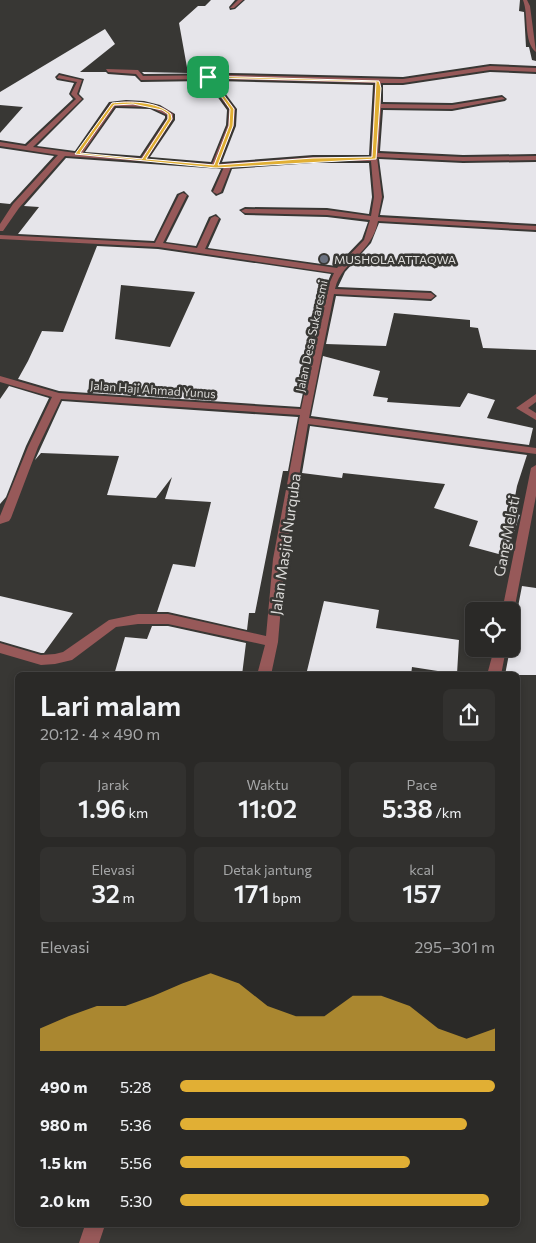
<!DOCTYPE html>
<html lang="id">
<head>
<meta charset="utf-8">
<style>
	body { margin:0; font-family:Commissioner,sans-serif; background:#32312f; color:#f1f3f6; height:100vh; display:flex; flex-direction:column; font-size:19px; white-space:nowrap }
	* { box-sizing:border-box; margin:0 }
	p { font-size:16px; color:#a5a6a7 }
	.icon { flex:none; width:28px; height:28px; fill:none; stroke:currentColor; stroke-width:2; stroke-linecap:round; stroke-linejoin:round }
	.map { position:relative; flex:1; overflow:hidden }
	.sheet { position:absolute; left:15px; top:672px; width:505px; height:555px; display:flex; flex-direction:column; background:#2a2927; border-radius:8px; box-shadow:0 2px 8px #0003,0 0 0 1px #464544 }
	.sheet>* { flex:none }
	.controls { position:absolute; left:465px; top:602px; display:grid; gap:10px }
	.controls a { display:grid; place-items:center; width:55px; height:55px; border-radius:8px; background:#2a2927; box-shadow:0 2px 8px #0003,0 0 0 1px #464544; font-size:25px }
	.pin { position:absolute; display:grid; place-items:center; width:42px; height:42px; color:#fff; margin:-21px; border-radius:10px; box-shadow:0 2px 8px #0006 }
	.round { display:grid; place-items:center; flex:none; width:52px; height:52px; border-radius:8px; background:#32312f }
	.head { display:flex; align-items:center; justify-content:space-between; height:85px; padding:0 25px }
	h1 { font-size:28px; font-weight:600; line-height:38px }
	.figures { display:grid; grid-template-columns:repeat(3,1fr); gap:8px; height:85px; padding:5px 25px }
	.figures div { display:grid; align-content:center; border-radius:8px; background:#32312f; text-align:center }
	.figures b { font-size:25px; font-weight:600 }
	.figures small { font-size:14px; font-weight:400 }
	.figures p { font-size:14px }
	.chart { height:140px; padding:10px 25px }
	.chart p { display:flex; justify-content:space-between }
	.chart svg { width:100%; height:90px; margin-top:5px; fill:#e1af34; opacity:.7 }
	ul { padding:0 25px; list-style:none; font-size:16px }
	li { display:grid; grid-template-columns:80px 60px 1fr; align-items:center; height:38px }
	li i { height:12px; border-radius:6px; background:#e1af34 }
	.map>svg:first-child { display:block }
</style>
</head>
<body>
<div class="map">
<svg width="536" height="1243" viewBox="0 0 536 1243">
	<rect width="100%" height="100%" fill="#383734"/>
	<path fill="#e6e5ea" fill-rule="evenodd" d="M211 0H235L229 7 230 10 235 9 245 0H520L519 11 524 12 526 47H529L532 60 536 61V66L490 64 403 77 231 73 144 74 142 72 188 73 179 23 198 6H205Z
		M105 29 115 44 80 72H106L108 74 135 76 141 82 206 81 227 110 226 125 211 162 150 157 175 120V114L160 105 144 101 126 100 109 102 75 151 37 146 84 99 79 94 84 79 59 73 55 77 57 80 74 83 69 94 73 99 25 144 0 140V133L23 107 0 105V92Z
		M490 72 536 74V154L463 155 380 151 383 110 452 111 505 101 507 99 502 95 452 103 383 102V85H403Z
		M216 81 373 85 369 155H313L222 162 236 126 237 109Z
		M116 108 150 109 165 116V118L140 156 85 152Z
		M0 148 54 156 10 204 0 203Z
		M66 158 221 169 211 191 216 196 223 193 232 169 313 163H369L372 197 369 214 327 208 245 207 239 210 245 215 327 217 368 222 362 239 336 266 208 248 221 219 216 214 209 217 196 246 166 242 189 196 184 191 177 194 154 241 18 234 39 207 24 206Z
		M379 159 463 163 536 162V224L380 215 384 197Z
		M379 223 536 232V350L483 348 478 328 470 327V320L394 313 386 346 326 344 336 296 431 301 437 296 431 291 338 287 345 272 371 243Z
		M97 246 158 249 331 274 324 291 300 407 59 391 18 379 28 361 42 331 63 332ZM121 285 195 292 170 347 115 339Z
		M323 356 380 371 373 396 388 398 387 402 460 407 468 393 495 400 487 418 533 428 529 445 311 416Z
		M9 386 49 398 26 446 6 497 0 504V399Z
		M62 401 298 417 288 471H283L255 613H249L247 630 168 612H157L173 564 195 567 211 502 165 499 172 477 156 498 107 495 119 456 41 453 35 460Z
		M310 426 527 455 517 486 512 513 520 515 519 517 506 556 469 546 478 521 434 508 445 484 343 473 342 478 302 473Z
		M522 586 536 588V675H505Z
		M0 596 73 613 44 653H41L0 641Z
		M324 601 379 610 376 628 459 640 457 674 412 667 411 675H306Z
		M152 626H168L246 643 242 675H114L125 637 147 639Z"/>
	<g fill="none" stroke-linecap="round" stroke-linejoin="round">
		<path fill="#975959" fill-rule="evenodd" d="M238 0H243L234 8H230Z
			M523 0H527L530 6 536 52C523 42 529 15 523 0Z
			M490 66 536 68V72L490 70 403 83H381V104L452 105 502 97 505 99 452 109 381 108 378 153 463 157 536 156V160L463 161 377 157 382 197 378 217 536 226V230L378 221C372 254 341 261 335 289L431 293 435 296 431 299 334 294 309 418 536 448V454L308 424 285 559 278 642 271 675H257L265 645 168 624H138L116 627 72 660 55 664 41 665 0 653V643L41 655 55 654 63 652 109 620 138 614H168L266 636 273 559 300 415 61 399 38 447 11 518 9 521 0 524V516L28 447 52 397 0 382V376L59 393 301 409 326 291 334 273 158 247 0 239V235L155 243 179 195 183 193 187 195 163 243 197 248 211 218 215 216 219 218 205 249 337 268 364 240 370 220 327 215 245 213 241 211 245 209 327 210 371 216 374 197 371 161H313L231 167 221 192 217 194 213 192 224 167 65 156 19 208 3 231H0V224L13 204 58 155 0 146V142L26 146 76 99 71 94 77 82 57 78 59 75 82 80 77 94 82 99 33 147 76 153 111 103C130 100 158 101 173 114V119L147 159 212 164 228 125 229 109 207 79 141 80 136 74 108 72 106 69 138 70 143 76 231 75 403 79ZM212 79 375 83 371 157H313L219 164 234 125 235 109ZM115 106 150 107 167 115V119L141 158 82 154Z
			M536 394V402L528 408 536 413V420L516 408Z
			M536 465V496L514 611 511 615V611H502L531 468Z
			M494 649H506L501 675H487Z
			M85 1225H105L99 1243H79Z"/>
	</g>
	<path fill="#e1af34" stroke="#fff" fill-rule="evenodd" d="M207 76 379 81 381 88 376 159 216 168 75 154 112 103C130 101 157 101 171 114L172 119 146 159 214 165 229 126 230 109ZM211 78 376 82 372 157 313 158 218 165 233 126 234 109ZM133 104 162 110 168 114V119L142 159 80 153 114 105Z"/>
	<circle fill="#6b7280" stroke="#383734" stroke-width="2" cx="324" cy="259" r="5"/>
	<g text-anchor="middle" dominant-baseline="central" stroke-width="5" stroke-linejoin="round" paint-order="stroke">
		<g font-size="12" fill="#dbdad8" stroke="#383734" text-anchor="start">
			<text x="334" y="259">MUSHOLA ATTAQWA</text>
		</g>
		<g font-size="12" fill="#dbdad8" stroke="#383734">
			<text transform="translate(311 336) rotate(-78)">Jalan Desa Sukaresmi</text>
			<text transform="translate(153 389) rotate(4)">Jalan Haji Ahmad Yunus</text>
		</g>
		<g font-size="15" fill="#dbdad8" stroke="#383734">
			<text transform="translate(506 536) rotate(-79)">Gang Melati</text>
			<text transform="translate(285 544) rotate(-82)">Jalan Masjid Nurquba</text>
		</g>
	</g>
</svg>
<div class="controls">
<a><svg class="icon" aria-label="locate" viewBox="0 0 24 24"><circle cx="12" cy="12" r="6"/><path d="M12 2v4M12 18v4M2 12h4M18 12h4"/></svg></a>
</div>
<div class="pin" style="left:208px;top:77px;background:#1e9e55"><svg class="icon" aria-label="arrive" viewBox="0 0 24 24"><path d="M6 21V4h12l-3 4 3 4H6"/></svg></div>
<section class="sheet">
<div class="head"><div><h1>Lari malam</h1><p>20:12 · 4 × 490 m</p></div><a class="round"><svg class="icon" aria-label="share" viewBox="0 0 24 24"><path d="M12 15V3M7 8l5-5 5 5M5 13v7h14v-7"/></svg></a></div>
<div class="figures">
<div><p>Jarak</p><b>1.96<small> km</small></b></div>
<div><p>Waktu</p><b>11:02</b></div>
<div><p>Pace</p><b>5:38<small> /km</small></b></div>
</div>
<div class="figures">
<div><p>Elevasi</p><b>32<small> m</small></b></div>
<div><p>Detak jantung</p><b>171<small> bpm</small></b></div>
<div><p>kcal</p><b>157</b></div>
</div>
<div class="chart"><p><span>Elevasi</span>295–301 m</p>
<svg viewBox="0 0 160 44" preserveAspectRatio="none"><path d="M0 44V33L10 27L20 22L30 22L40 17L50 11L60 6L70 11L80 22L90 27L100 27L110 17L120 17L130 22L140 33L150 38L160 33V44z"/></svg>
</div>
<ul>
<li><b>490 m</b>5:28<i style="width:100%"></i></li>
<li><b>980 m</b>5:36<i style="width:91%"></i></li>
<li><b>1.5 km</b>5:56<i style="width:73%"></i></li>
<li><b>2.0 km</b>5:30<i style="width:98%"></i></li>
</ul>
</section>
</div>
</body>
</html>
